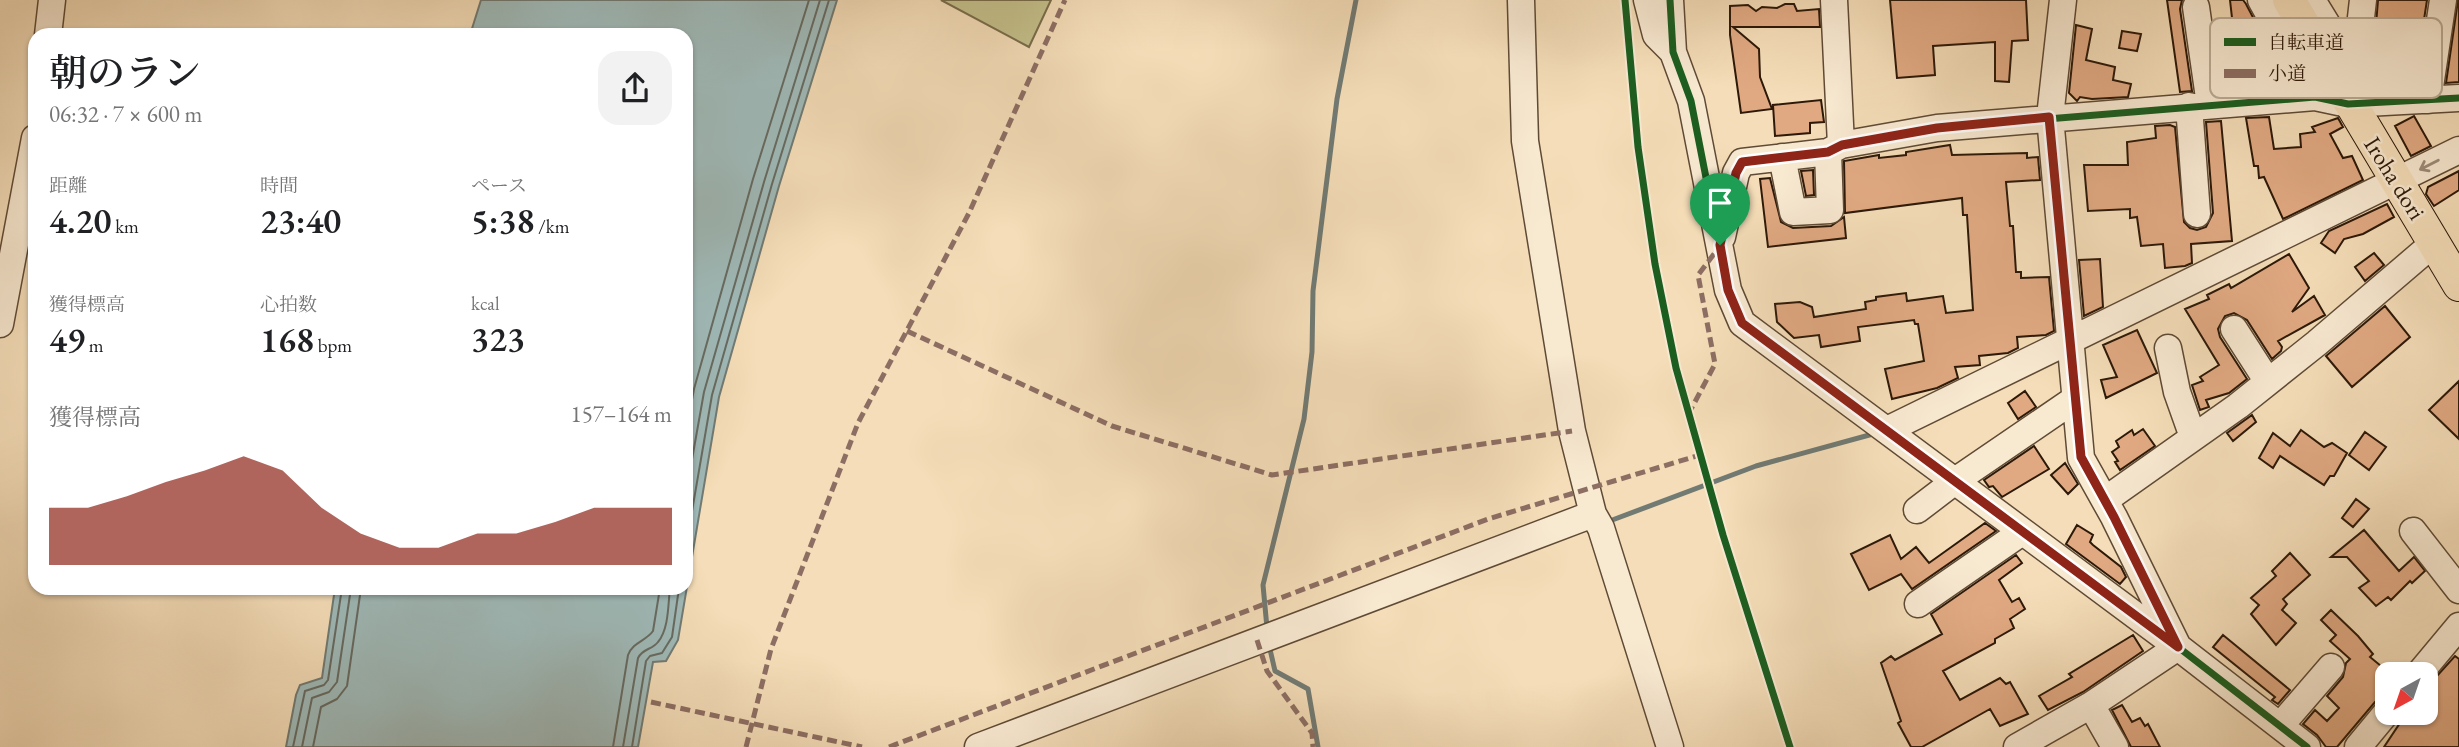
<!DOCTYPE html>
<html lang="ja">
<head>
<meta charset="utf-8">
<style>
	body { margin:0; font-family:"EB Garamond","Noto Serif JP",serif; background:#f2f2f2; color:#202124; height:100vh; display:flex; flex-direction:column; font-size:26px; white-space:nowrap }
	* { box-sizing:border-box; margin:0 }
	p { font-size:23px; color:#757577 }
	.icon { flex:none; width:38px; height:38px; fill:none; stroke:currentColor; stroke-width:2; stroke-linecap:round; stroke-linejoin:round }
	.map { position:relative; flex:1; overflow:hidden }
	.sheet { position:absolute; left:28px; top:28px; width:665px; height:567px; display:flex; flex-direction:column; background:#fff; border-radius:21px; box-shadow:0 2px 5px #0004 }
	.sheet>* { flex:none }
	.needle { width:46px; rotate:220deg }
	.fabs { position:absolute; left:2375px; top:662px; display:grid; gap:14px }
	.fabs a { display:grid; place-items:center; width:63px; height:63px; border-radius:14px; background:#fff; box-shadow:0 2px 5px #0004; font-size:35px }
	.pin { position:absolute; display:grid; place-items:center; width:60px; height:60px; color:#fff; margin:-72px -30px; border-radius:50% 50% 50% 0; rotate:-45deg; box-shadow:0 0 7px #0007 }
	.pin .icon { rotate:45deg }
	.round { display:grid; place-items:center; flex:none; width:74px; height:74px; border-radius:21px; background:#f2f2f2 }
	.summary { display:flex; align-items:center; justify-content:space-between; height:119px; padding:0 21px }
	h1 { font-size:38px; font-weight:600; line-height:52px }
	.figures { display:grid; grid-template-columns:repeat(3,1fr); gap:10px; height:119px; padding:7px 21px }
	.figures div { display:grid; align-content:center }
	.figures b { font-size:35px; font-weight:600 }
	.figures small { font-size:19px; font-weight:400 }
	.figures p { font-size:19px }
	.chart { height:196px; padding:14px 21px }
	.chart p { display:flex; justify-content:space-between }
	.chart svg { width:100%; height:126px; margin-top:7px; fill:#8f2418; opacity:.7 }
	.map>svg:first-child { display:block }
</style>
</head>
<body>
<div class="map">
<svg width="2459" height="747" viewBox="0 0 2459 747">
	<rect width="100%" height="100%" fill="#f4ddb8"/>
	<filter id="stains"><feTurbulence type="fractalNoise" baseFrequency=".00286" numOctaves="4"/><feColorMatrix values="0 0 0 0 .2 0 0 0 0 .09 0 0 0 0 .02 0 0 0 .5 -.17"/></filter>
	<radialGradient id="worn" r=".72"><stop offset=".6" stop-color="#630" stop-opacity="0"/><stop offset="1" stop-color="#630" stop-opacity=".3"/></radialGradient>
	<path fill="#c3bf8a" stroke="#786c4a" stroke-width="2" d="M941 0H1051L1029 47Z"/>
	<path fill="#9fbab9" stroke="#717a73" stroke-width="2" d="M481 0H837L779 186 719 397 678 640 666 661 653 662 638 747H286L296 695 300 685 322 678 335 588H686V35H470Z"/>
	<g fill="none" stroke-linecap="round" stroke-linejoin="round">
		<path stroke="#666a61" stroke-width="2" d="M686 432 694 389 753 179 809 0
			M686 493 704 392 764 182 820 0
			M686 546 712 395 772 184 829 0
			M293 747 305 691 324 685 328 680 342 588
			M302 747 312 698 329 692 337 682 351 588
			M313 747 321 707 337 699 347 686 361 588
			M613 747 628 655C633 642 646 641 653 631L660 588
			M623 747 638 658C643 648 652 650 658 642 669 629 668 604 670 588
			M632 747 646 661 650 656 662 653 672 637 679 588"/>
		<path stroke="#717a73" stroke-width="5" d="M1607 522 1756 466 1873 434
			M1267 628 1263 585 1304 419 1312 352 1313 291 1337 99 1356 0
			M1269 645 1275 671 1308 689 1318 747"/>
	</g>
	<path fill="#e0a982" stroke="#2d1909" stroke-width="2" d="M1890 0H2026L2028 40 2012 41 2009 82 1995 81V42L1933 46 1935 75 1897 78Z
		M2167 0H2182L2180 9 2192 91 2180 92Z
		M2230 0H2243L2246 4 2257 25V40L2265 39 2267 44 2276 84 2242 87 2235 35 2216 37 2214 21 2232 18Z
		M2378 0H2427L2414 85H2376L2377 63 2367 61 2368 58H2365L2366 48 2375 37Z
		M2458 0H2459V82L2446 83Z
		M1785 4H1794L1797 11 1819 9 1820 27H1733L1759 49 1760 77 1772 109 1741 113 1730 35V6L1748 5 1756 11 1762 7 1777 8Z
		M2076 25 2092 29 2086 60 2115 67 2113 80 2131 84 2128 97 2092 99 2080 97 2077 101 2069 93Z
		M2122 31 2141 34 2137 51 2119 48Z
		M1821 100 1824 122 1810 123V133L1775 136 1773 105Z
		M2414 116 2431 146 2411 156 2395 126Z
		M2269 117 2274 149 2301 147 2300 134 2315 132 2312 127 2338 118 2343 127 2330 134 2343 158 2352 156 2363 180 2283 219 2264 177 2259 178 2258 166H2254L2246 118Z
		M2221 121 2232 241 2191 244 2192 263 2185 266 2165 268 2163 244 2141 246 2137 217 2130 218V209L2088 211 2084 165H2128L2127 142 2156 138 2155 126 2170 125 2175 127 2184 222 2190 228 2197 230 2206 227 2213 213 2206 122Z
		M1950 145 1952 155 2027 153V158L2038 157 2040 180 2006 182 2010 226H2013L2016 272H2021V278L2049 277 2054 331 2046 335 2017 337 2018 348 2008 353 1979 356 1980 365 1955 367 1958 378 1937 388 1892 399 1885 369 1924 361 1918 324H1915L1914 320 1858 327 1860 341 1821 347 1819 335 1794 338 1777 322 1775 304 1800 302 1812 307 1814 317 1866 309 1865 302 1876 300V297L1906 293 1907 301 1943 296 1946 313 1973 310 1967 215H1963L1962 198 1845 213 1844 161 1879 155V158L1906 155V152Z
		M1813 170 1814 195 1806 196 1801 171Z
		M2459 171V190L2434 206 2426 194 2428 187Z
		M1770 178 1781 222 1793 228 1831 226 1844 217 1846 238 1768 247 1760 179Z
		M2387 204 2394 217 2363 234 2344 239 2335 253 2321 243 2329 231Z
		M2374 253 2384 265 2365 281 2355 267Z
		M2289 254 2309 288 2292 312 2314 296 2325 315 2278 341 2282 347 2281 351 2272 359 2247 320 2234 313 2225 316 2218 329 2220 337 2247 379 2229 393 2206 400 2209 407 2200 410 2192 385 2203 381 2200 377 2219 365 2185 309 2209 299 2207 295 2229 284 2231 288Z
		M2100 259 2103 307 2084 316 2079 260Z
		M2385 306 2410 337 2352 387 2326 356Z
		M2137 330 2157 373 2106 398 2101 380 2117 377 2103 345Z
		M2459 381V439L2429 410Z
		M2025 391 2036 407 2018 419 2008 403Z
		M2252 415 2256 422 2233 441 2227 433Z
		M2143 429 2155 446 2120 470 2115 462 2118 461 2112 452 2119 447 2116 441 2132 430 2134 435Z
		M2301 430 2324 447 2332 443 2347 453 2334 476H2330L2324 485 2280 456 2273 468 2259 458 2273 433 2290 446Z
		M2365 432 2386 447 2369 470 2349 455Z
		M2034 446 2049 469 2002 497 1993 486 1989 487 1984 480Z
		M2065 463 2078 484 2068 494 2051 475Z
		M2356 499 2369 509 2353 527 2342 518Z
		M1985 523 1996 531 1912 589 1901 574 1869 590 1851 554 1890 535 1901 559 1916 547 1929 563Z
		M2077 525 2093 535 2090 542 2093 545 2121 567 2126 577 2120 584 2066 544Z
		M2364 530 2399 571 2414 557 2425 571 2412 583 2410 581 2391 600 2388 597 2376 606 2359 588 2369 581 2347 557H2331Z
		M2290 553 2310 575 2283 599 2287 604 2282 610 2296 623 2276 645 2251 614 2259 605 2251 598 2276 576 2272 571Z
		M2016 555 2022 563 1999 580 2012 602 2019 598 2025 609 2010 619 2014 628 1995 639V643L1943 671 1960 700 2000 678 2006 684 2010 682 2028 714 2000 726 1990 709 1922 747H1911L1898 723 1901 721 1881 663 1891 656 1895 660 1942 634 1931 614Z
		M2331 610 2358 636 2373 654 2370 657 2387 671V692L2375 702 2337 747H2326L2317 735 2303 724 2315 710 2327 721 2339 708 2327 696 2343 677 2346 663 2350 659 2330 641 2336 635 2321 620Z
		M2133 635 2143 651 2083 692 2048 710 2039 696 2072 677 2069 674Z
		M2223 635 2290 690 2278 704 2272 700 2275 697 2213 647Z
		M2455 656 2459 659V747H2384L2402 720 2406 723 2416 712H2426V688Z
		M2122 705 2132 722 2140 718 2145 726 2148 724 2160 747H2131L2112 710Z"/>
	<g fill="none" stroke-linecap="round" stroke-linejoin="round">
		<g stroke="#5f4a35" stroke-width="29">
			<path id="minor" d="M1521 0 1525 141 1572 431 1593 514 1601 528 1670 747
				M1647 0 1656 35 1673 52
				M1670 0 1673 52 1691 101 1728 290 1742 323 2178 647 2307 747
				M1834 0 1841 145
				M2063 0 2050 117 2081 458 2114 517 2178 647 2091 705 2115 747
				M2261 0 2315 97
				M2312 0 2336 39 2315 48
				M2196 7 2210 105
				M48 35 52 0
				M2336 39 2359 35 2363 0
				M2428 100 2443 0
				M2189 106 2197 214
				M1782 157 1793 212 1830 210 1828 152
				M1722 237 1736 173 1742 162 1828 152 1841 145 1937 128 2315 97 2348 104 2459 98
				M0 324 35 138
				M2234 329 2268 382
				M2168 348 2177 392 2193 437
				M1887 430 2459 150
				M2105 500 2238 406 2317 343 2434 243
				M1917 510 1955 481 2075 399
				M2413 531 2459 590
				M1918 604 2022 532
				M2419 674 2459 626
				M2280 726 2331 667
				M978 747 1593 514
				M2017 747 2091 705
				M2358 747 2387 712"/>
		</g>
		<g stroke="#2d1909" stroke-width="34">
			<path id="major" d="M2289 0 2459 285"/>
		</g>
		<use href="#minor" stroke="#f8e9d1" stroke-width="26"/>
		<use href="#major" stroke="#f4ddb8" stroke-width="32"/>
		<path stroke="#8d6e63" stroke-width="5" stroke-dasharray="10 5" stroke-linecap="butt" d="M907 331 1112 426 1272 475 1572 431
			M1688 415 1715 364 1698 275 1720 246
			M1257 640 1267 671 1312 733 1313 747
			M651 702 862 747
			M746 747 771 649 858 423 969 213 1065 0
			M889 747 1488 519 1700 455"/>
		<g stroke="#f8e9d1" stroke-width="11">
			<path id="cycleway" d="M1625 0 1638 147 1655 264 1676 368 1723 535 1790 747
				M1670 0 1673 52 1691 101 1728 290 1742 323 2178 647 2307 747
				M1722 239 1736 173 1742 162 1828 152 1841 145 1937 128 2315 97 2348 104 2459 98"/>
		</g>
		<use href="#cycleway" stroke="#1b5e20" stroke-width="7"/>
	</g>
	<defs><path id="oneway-shaft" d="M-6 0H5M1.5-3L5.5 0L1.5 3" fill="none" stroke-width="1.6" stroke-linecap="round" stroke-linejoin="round" transform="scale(1.75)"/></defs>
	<use stroke="#9d8b77" href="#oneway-shaft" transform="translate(2429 165) rotate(153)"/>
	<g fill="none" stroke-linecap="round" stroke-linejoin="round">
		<g stroke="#fff" stroke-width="14">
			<path id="route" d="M2049 117 2081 457 2114 517 2178 647 1742 323 1728 290 1720 245 1736 173 1742 162 1828 152 1842 145 1937 128Z"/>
		</g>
		<use href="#route" stroke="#8f2418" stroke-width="9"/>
	</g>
	<g text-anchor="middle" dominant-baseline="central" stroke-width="5" stroke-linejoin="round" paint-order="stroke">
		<g font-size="24" fill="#2d1909" stroke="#f8e9d1">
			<text transform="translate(2395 178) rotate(58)">Iroha dori</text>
		</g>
	</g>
	<rect x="2210" y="18" width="232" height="80" rx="10" fill="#f8e9d1" stroke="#bbab95" stroke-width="2"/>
	<rect x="2224" y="38" width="32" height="8" fill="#1b5e20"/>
	<rect x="2224" y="69" width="32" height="9" fill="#8d6e63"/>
	<g font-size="19" fill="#2d1909">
		<text x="2268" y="49">自転車道</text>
		<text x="2268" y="80">小道</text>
	</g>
	<rect width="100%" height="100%" filter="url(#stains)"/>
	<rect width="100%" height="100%" fill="url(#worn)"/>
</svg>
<div class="fabs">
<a><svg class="needle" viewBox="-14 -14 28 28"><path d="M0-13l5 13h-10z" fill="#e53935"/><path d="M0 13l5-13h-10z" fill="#757577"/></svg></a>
</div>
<div class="pin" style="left:1720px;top:245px;background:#1e9e55"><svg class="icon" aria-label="arrive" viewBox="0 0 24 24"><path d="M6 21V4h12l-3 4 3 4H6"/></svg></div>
<section class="sheet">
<div class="summary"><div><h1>朝のラン</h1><p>06:32 · 7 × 600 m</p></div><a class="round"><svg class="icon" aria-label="share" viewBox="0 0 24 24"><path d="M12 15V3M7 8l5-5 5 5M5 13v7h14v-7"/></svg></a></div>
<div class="figures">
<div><p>距離</p><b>4.20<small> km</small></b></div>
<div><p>時間</p><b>23:40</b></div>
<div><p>ペース</p><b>5:38<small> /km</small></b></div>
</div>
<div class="figures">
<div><p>獲得標高</p><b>49<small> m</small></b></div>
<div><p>心拍数</p><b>168<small> bpm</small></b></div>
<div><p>kcal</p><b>323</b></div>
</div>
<div class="chart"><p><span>獲得標高</span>157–164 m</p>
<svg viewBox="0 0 160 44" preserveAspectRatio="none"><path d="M0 44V24L10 24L20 20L30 15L40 11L50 6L60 11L70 24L80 33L90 38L100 38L110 33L120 33L130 29L140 24L150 24L160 24V44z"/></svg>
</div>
</section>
</div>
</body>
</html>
